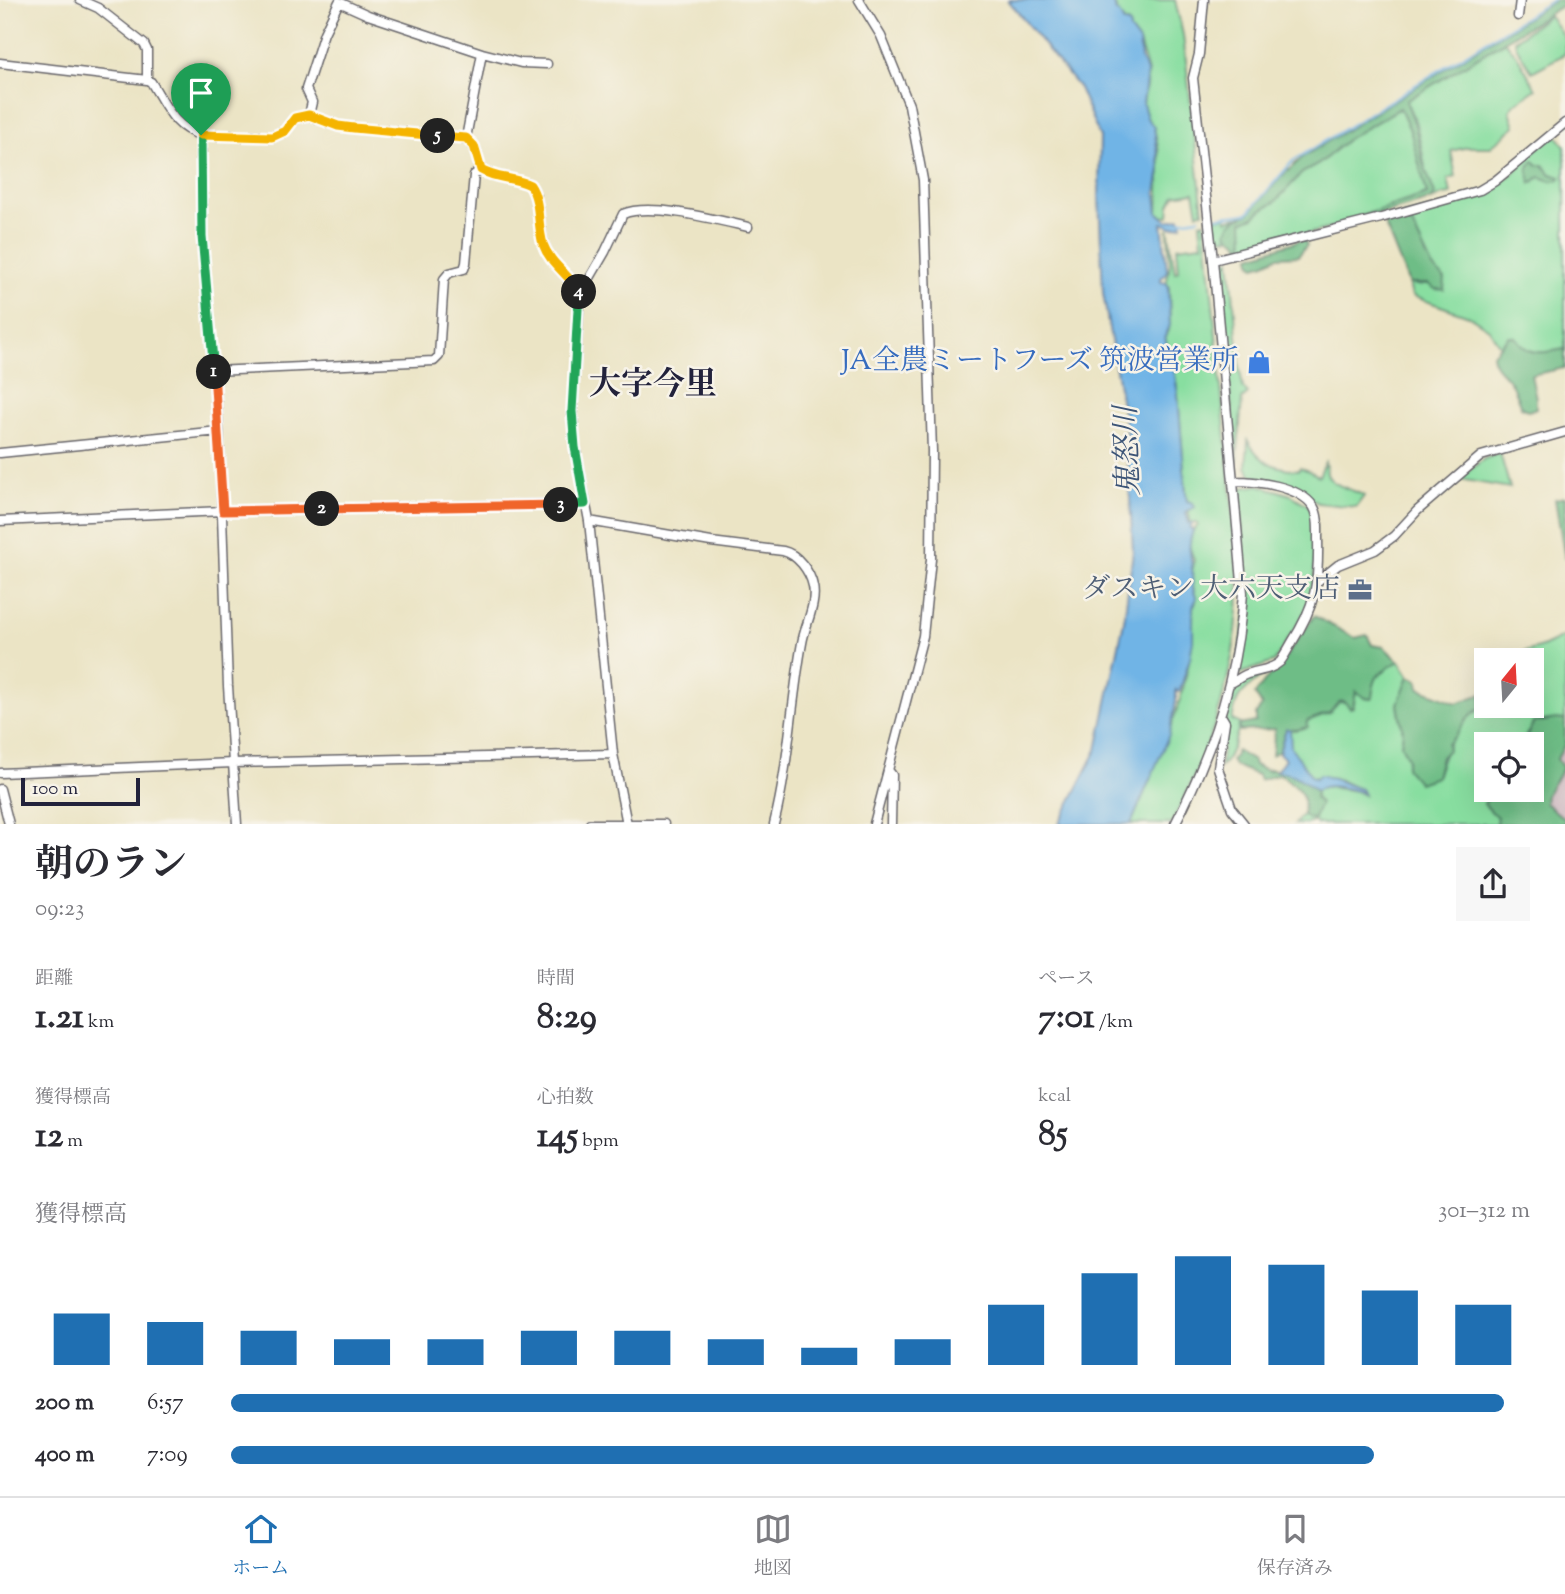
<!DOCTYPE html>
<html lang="ja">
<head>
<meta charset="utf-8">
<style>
	body { margin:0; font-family:"Sorts Mill Goudy","Noto Serif JP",serif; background:#f7f7f7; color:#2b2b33; height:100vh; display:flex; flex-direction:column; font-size:26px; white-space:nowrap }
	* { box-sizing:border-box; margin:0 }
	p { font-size:23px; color:#7c7c81 }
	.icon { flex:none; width:38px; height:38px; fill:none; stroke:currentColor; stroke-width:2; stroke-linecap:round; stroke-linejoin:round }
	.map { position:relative; height:824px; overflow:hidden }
	.side { display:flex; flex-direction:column; background:#fff; flex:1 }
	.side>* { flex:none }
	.needle { width:46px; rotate:18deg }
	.buttons { position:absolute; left:1474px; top:648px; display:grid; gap:14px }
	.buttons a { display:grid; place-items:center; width:70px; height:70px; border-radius:0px; background:#fff; box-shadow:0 7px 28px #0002; font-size:35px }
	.scale { position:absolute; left:21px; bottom:18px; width:119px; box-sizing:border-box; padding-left:7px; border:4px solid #22223b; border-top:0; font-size:19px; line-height:24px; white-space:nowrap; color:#22223b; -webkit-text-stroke:5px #f7f3e8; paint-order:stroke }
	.pin { position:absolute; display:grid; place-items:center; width:60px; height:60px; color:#fff; margin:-72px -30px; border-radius:50% 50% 50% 0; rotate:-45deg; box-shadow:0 0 7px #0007 }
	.pin .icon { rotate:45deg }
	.km { position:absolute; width:35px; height:35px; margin:-18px; border-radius:50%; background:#222; color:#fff; font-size:19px; line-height:35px; text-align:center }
	.round { display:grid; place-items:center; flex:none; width:74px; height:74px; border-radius:0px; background:#f7f7f7 }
	.summary { display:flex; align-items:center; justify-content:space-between; height:119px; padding:0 35px }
	h1 { font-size:38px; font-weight:700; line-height:52px }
	.stats { display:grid; grid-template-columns:repeat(3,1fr); gap:10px; height:119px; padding:7px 35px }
	.stats div { display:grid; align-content:center }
	.stats b { font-size:35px; font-weight:700 }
	.stats small { font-size:19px; font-weight:400 }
	.stats p { font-size:19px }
	.chart { height:196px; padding:14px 35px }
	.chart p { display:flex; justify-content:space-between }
	.chart svg { width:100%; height:126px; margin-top:7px; stroke:#1f6fb2; stroke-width:6 }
	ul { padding:0 35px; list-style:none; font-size:23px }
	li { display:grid; grid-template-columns:112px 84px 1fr; align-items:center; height:52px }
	li i { height:18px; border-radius:9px; background:#1f6fb2 }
	.tab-bar { display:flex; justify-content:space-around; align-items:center; height:98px; border-top:2px solid #e1e1e2; background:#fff; font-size:19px; color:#7c7c81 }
	.tab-bar a { display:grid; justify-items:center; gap:4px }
	.tab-bar .on { color:#1f6fb2 }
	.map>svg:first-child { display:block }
</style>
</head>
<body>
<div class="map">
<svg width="1565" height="824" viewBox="0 0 1565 824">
	<rect width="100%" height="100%" fill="#f7f3e8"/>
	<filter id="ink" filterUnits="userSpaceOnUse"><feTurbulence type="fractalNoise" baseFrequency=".0143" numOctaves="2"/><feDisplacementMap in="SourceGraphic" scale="14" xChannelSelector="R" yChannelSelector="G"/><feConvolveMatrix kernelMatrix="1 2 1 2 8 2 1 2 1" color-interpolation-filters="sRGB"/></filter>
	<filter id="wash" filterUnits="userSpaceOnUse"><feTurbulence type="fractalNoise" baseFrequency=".00686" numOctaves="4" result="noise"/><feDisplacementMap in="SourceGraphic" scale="28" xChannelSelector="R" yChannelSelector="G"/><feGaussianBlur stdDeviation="1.57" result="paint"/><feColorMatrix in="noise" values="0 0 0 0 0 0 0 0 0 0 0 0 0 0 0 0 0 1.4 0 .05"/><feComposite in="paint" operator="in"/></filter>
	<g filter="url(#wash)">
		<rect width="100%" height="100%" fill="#ebe4c5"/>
		<path fill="#d2bec5" d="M1565 744V819L1545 803 1546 795 1563 768 1557 759Z"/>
		<path fill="#88dea0" stroke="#55806e" stroke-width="2" d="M1111 0H1175L1183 35 1203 212 1198 213 1194 192 1175 195 1170 205 1169 216H1162L1158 213 1160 169 1159 152 1154 127 1147 118 1143 104 1148 72 1139 42 1130 30 1129 24C1117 20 1118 7 1111 0Z
			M1549 15 1565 39V54L1532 72 1516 46 1515 40Z
			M1505 41 1518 57 1536 89 1513 105 1510 111 1515 126 1491 147H1468L1451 151 1456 177 1448 179 1451 194 1443 195 1431 200C1426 178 1419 117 1406 101Z
			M1401 108 1414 141 1427 194 1344 225 1241 250 1240 246 1242 247V221L1254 217 1261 210 1275 202 1302 173 1319 164 1349 138Z
			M1557 136 1565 146V349C1543 353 1529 358 1515 337L1509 336 1500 346 1489 329 1469 316 1412 296 1409 284 1422 286 1432 267 1407 214C1441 207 1481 200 1508 177 1525 164 1536 143 1557 136Z
			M1248 214 1238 218 1228 235 1235 238 1213 237 1211 218 1226 217 1227 220Z
			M1205 222 1239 573C1241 661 1212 747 1171 824H1131C1160 755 1196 683 1193 607L1196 602 1191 575 1194 560 1189 545 1191 534 1198 525 1196 523H1191C1188 512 1187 504 1186 494L1178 395 1174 369 1165 337 1170 325 1169 287 1166 285 1170 264 1168 228 1175 272 1179 270 1177 247 1202 244 1200 223Z
			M1230 259 1240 370 1243 388 1248 394 1242 399 1237 462 1217 266 1220 261Z
			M1248 441C1260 462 1273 468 1298 470L1300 467 1319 476 1325 462C1326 466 1326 470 1327 474 1332 487 1354 489 1364 496L1356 507 1318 503 1296 490 1251 475 1246 467Z
			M1500 453 1510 488 1458 479 1484 459Z
			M1259 485 1291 495 1309 506 1315 519 1314 579 1307 609 1274 662 1236 675 1248 598 1239 491 1242 488Z
			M1565 636V720L1540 721 1527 733 1523 744H1486V789H1495L1484 804 1497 817 1496 824H1317L1314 820 1306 824H1295L1303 814 1307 818 1315 798 1316 791 1321 786 1356 791 1364 795 1361 789C1351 787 1344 781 1334 778 1327 775 1319 779 1312 777L1290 747V729L1322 714 1329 713 1339 702 1354 704 1355 691 1365 698 1371 699C1374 673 1379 674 1399 661L1409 676 1398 704 1403 732 1401 745 1408 758 1407 768 1436 777C1445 749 1455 724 1480 708L1482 694 1486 692V705H1531V660H1497L1542 647Z
			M1264 674C1243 694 1238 689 1232 720L1243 725 1239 726C1236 738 1231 758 1220 767 1224 742 1223 689 1248 677 1252 675 1259 675 1264 674Z"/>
		<path fill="#6ebd86" stroke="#487060" stroke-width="2" d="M1556 0H1565V4L1406 101 1415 124 1423 163 1435 194 1431 200 1344 225 1343 222 1427 194 1410 130 1400 108 1349 138 1319 164 1302 173 1275 202 1261 210 1254 217 1243 221 1244 245 1242 247 1238 241 1228 235 1227 231 1231 223 1238 218 1248 214 1281 177 1303 157Z
			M1533 160 1538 165H1543L1551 174 1561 177 1560 180 1551 181 1540 177 1531 183 1528 169Z
			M1407 214 1432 267 1445 279 1444 290 1435 289 1428 284H1409L1383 220Z
			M1304 239 1307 245 1298 256 1277 257 1265 263 1255 266 1251 262V256Z
			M1509 336 1515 337C1530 359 1542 352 1565 349V368L1531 375 1536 398V408L1529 411 1521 407C1517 398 1514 387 1508 379 1502 371 1494 367 1492 355Z
			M1565 497V559L1555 499Z
			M1314 616 1355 638 1367 635 1372 645 1384 647 1399 661C1378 674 1374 674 1372 699L1365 698 1356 691 1353 707 1350 708 1344 701 1339 702 1329 713 1307 721 1308 727 1296 730 1286 729 1279 751 1272 755 1275 729 1240 731 1239 725 1256 722V714L1262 706 1255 694 1275 668 1282 662Z
			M1409 676 1418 680 1419 688 1457 703 1482 694 1481 708C1461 719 1460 736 1447 744L1448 750 1441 757 1436 777 1419 783 1406 768 1408 758 1401 745 1403 732 1398 704Z
			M1556 719 1565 720V744L1557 759 1563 768 1546 795 1545 803 1565 819V824H1496L1497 817 1484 804 1495 789H1531V744H1523L1533 723Z
			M1237 751 1253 761 1254 765 1268 771V769L1292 773 1316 791 1315 798 1320 803 1314 819 1307 818 1303 814C1306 789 1297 789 1280 774L1260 780 1258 775 1235 766 1231 761Z"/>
		<path fill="#6fb4e6" stroke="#486b90" stroke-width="2" d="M1008 0H1111L1114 3 1116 12 1119 13 1124 23 1129 24 1130 30 1139 42 1141 59 1147 72 1143 104 1147 118 1154 127 1160 169 1156 193 1158 213 1167 221 1180 218 1182 225 1171 227 1162 223 1167 270 1165 275 1161 278V282L1167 283 1168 286 1170 326C1162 334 1166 346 1172 355L1178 395 1186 494 1187 501 1193 503 1195 507 1186 512 1189 523H1193L1190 528 1193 531C1186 549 1192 554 1192 570 1193 580 1191 589 1197 598L1193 607V641L1190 658 1180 690 1178 692 1176 690V701L1169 735 1131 824H1059L1097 750 1124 621 1133 551 1126 429 1103 293 1099 196 1100 137 1079 88Z
			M1286 729H1290L1291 747 1312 777 1316 779 1319 775C1335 777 1346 786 1361 789L1364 795 1361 792C1347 789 1326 781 1316 791 1303 780 1294 773 1276 771L1285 759 1279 753Z"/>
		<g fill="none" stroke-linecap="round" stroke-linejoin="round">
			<path stroke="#6fb4e6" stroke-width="2.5" d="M1216 217 1248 213 1293 161 1553 0
				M1178 221 1199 218"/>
		</g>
	</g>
	<g filter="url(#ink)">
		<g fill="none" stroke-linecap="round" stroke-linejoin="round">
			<g stroke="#68666b" stroke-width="11">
				<path id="street" d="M80 0 98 8 144 44 147 50V80
					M859 0 881 36 909 105 923 180 932 451 931 559 923 636 874 824
					M1518 16 1520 0
					M482 53 521 63 547 64
					M0 63 147 80 151 82C165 104 174 129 201 135L272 137 285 131 295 118 309 115 338 126 354 128 466 138 474 146 481 170C496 179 514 177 530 185 543 203 536 230 546 250 554 268 571 277 580 295
					M309 115 312 102 306 89 324 33 339 2 368 15 482 53 466 138
					M201 135 202 236 219 431 228 686 237 824
					M1213 260 1381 218 1480 190 1495 181 1565 123
					M214 371 434 361 439 356 444 279 449 273 464 269 466 263 474 175 481 170
					M0 453 219 431
					M0 521 223 511 585 504
					M589 521 711 542 783 551C797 554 810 571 813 586 817 604 805 625 802 643 791 703 789 765 774 824
					M1318 581 1338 565 1375 550 1394 536 1417 511 1481 456 1565 432
					M1231 683C1236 681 1240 677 1245 675 1256 670 1270 671 1280 662 1284 657 1288 649 1291 644 1316 605 1319 583 1318 538 1318 528 1319 514 1313 506 1299 486 1257 481 1234 481
					M1222 717 1225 722 1218 768 1232 809 1244 824
					M888 770 892 775 891 824
					M0 773 233 763 613 754
					M0 789 9 824
					M590 824H664
					M627 824 613 754 589 521 575 447 572 411 580 295 605 252 623 214C650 202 718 220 748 227
					M1175 824C1213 751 1238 676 1243 593L1213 260 1193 78 1199 54 1204 0"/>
			</g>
			<use href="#street" stroke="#fff" stroke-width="8"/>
		</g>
	</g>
	<g fill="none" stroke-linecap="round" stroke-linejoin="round" filter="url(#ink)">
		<g stroke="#fff" stroke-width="14">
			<path id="split-1" d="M201 135 202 236 214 372"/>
		</g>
		<g stroke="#fff" stroke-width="14">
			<path id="split-2" d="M214 372 223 511 322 509"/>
		</g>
		<g stroke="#fff" stroke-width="14">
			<path id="split-3" d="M322 509 561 505"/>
		</g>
		<g stroke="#fff" stroke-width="14">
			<path id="split-4" d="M561 505 585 504 575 447 572 411 579 292"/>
		</g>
		<g stroke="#fff" stroke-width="14">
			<path id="split-5" d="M438 136 466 138 474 146 481 170C496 179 514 177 530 185 541 201 537 225 543 244 550 264 569 274 579 292"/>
		</g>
		<g stroke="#fff" stroke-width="14">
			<path id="split-6" d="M201 135 272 137 285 131 295 118 309 115 338 126 354 128 438 136"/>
		</g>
		<use href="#split-1" stroke="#22a559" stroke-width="9"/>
		<use href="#split-2" stroke="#f0652b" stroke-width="9"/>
		<use href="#split-3" stroke="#f0652b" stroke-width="9"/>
		<use href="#split-4" stroke="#22a559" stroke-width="9"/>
		<use href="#split-5" stroke="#f5b400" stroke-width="9"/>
		<use href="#split-6" stroke="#f5b400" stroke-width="9"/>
	</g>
	<defs>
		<g id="shop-bare" transform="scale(1.89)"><path d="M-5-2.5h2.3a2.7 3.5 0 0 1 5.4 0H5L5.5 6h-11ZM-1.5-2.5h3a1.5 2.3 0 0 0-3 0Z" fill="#3f7fe0" stroke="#f7f3e8" stroke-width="2.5" paint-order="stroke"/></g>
		<g id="office-bare" transform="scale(1.89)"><path d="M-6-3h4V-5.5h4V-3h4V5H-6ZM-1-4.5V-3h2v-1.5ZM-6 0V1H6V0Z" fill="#5c6f8a" stroke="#f7f3e8" stroke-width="2.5" paint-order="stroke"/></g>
	</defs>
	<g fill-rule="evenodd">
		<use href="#shop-bare" x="1259" y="362"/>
		<use href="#office-bare" x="1360" y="590"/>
	</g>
	<g text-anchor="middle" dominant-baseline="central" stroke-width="5" stroke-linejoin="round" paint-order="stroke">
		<g font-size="28" fill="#366cbe" stroke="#f7f3e8" text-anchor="end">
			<text x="1239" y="362">JA全農ミートフーズ 筑波営業所</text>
		</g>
		<g font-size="28" fill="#4e5e75" stroke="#f7f3e8" text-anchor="end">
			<text x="1340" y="590">ダスキン 大六天支店</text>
		</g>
		<g font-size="30" font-style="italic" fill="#3d5577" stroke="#f7f3e8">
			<text transform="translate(1129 451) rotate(-92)">鬼怒川</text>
		</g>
		<g font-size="32" font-weight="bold" fill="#22223b" stroke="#f7f3e8">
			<text x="653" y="386">大字今里</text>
		</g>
	</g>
</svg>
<div class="buttons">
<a><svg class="needle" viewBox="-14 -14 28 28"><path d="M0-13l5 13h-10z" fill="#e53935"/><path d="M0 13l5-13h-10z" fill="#7c7c81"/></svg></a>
<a><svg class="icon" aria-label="locate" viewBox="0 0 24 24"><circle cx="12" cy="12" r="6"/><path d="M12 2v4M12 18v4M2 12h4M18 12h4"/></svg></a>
</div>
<div class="scale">100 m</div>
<div class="pin" style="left:201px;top:135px;background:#1e9e55"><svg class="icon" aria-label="arrive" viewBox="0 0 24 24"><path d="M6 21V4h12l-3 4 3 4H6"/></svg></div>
<b class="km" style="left:214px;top:372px">1</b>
<b class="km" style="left:322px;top:509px">2</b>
<b class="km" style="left:561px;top:505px">3</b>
<b class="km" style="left:579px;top:292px">4</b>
<b class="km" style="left:438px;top:136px">5</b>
</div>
<section class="side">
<div class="summary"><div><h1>朝のラン</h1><p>09:23</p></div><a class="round"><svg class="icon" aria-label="share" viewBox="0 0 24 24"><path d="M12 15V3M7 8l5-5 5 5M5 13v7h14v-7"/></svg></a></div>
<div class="stats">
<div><p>距離</p><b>1.21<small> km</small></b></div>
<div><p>時間</p><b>8:29</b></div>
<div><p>ペース</p><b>7:01<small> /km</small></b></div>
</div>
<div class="stats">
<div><p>獲得標高</p><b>12<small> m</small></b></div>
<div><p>心拍数</p><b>145<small> bpm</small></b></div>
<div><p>kcal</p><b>85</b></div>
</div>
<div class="chart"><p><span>獲得標高</span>301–312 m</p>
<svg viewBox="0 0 160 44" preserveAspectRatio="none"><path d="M5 44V26M15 44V29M25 44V32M35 44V35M45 44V35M55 44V32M65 44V32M75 44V35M85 44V38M95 44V35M105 44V23M115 44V12M125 44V6M135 44V9M145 44V18M155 44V23"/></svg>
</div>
<ul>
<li><b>200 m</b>6:57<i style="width:98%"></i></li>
<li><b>400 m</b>7:09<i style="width:88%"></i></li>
</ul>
</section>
<nav class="tab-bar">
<a class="on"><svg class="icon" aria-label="home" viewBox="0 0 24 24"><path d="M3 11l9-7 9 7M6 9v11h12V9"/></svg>ホーム</a>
<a><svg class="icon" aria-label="map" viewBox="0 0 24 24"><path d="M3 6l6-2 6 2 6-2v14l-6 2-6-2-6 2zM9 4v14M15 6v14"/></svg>地図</a>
<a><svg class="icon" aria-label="saved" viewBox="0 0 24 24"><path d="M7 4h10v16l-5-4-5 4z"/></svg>保存済み</a>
</nav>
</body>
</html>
